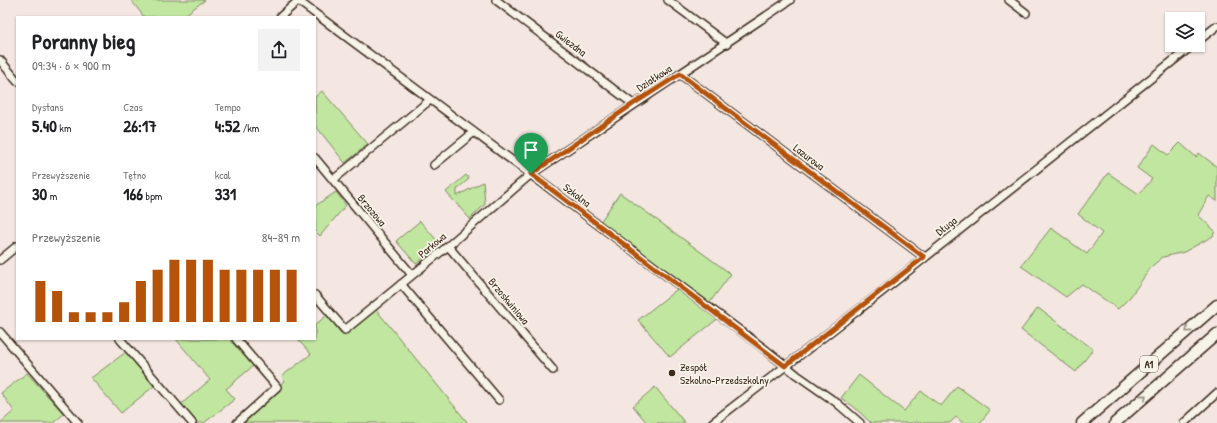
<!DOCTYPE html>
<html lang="pl">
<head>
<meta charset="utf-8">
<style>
	body { margin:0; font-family:"Patrick Hand",sans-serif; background:#f2f2f2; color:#202124; height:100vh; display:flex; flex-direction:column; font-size:15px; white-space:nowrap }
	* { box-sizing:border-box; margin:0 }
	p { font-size:13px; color:#757577 }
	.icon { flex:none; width:22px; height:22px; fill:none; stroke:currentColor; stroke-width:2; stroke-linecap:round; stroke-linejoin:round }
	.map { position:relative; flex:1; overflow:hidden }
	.panel { position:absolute; left:16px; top:16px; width:300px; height:324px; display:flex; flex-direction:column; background:#fff; border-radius:0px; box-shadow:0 1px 3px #0004 }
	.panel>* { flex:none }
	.tools { position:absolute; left:1165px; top:12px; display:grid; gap:8px }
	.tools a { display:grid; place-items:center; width:40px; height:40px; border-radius:0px; background:#fff; box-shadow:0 1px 3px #0004; font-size:20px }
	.pin { position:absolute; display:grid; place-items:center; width:34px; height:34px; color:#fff; margin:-41px -17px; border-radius:50% 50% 50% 0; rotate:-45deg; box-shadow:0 0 4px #0007 }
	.pin .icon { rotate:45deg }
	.round { display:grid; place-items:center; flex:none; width:42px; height:42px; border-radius:0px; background:#f2f2f2 }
	.overview { display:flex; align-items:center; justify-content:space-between; height:68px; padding:0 16px }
	h1 { font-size:22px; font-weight:700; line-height:30px }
	.figures { display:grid; grid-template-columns:repeat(3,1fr); gap:6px; height:68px; padding:4px 16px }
	.figures div { display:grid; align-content:center }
	.figures b { font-size:17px; font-weight:700 }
	.figures small { font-size:11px; font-weight:400 }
	.figures p { font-size:11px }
	.chart { height:112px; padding:8px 16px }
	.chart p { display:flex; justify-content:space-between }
	.chart svg { width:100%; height:72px; margin-top:4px; stroke:#b45309; stroke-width:6 }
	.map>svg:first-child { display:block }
</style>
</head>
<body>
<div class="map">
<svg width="1217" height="423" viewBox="0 0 1217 423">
	<rect width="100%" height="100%" fill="#f4e6e1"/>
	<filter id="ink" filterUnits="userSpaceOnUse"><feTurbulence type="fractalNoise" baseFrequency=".025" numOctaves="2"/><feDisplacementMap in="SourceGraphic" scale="8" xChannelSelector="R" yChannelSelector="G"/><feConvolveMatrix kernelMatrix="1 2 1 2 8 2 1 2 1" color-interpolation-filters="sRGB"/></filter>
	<g filter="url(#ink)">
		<path fill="#c0e6a0" stroke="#7e885f" d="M131 0H205L182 17H144Z
			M322 91 368 144 345 163 315 125V97Z
			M1180 143 1196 157 1199 153 1217 167V201L1209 196 1198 215 1215 231 1213 236 1184 252 1163 257 1152 266 1130 297 1118 309 1082 284 1066 297 1021 266 1051 228 1087 254 1102 233 1078 214 1108 173 1139 194 1152 179 1137 168 1154 144 1168 155Z
			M466 175 469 179 457 189V196L483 182 485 204 470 219 446 192Z
			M336 192 346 205 320 236 315 231V206Z
			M620 193 731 274 707 306 721 316 670 357 638 320 680 287 598 225Z
			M420 221 440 244 416 264 396 241Z
			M374 307 468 423H237L284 381 282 376 311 354 298 340 315 339V325L327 315 341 333Z
			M1038 308 1093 349 1076 372 1021 330Z
			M176 339H229L253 366 226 389 235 399 204 423H197L180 405 210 380Z
			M126 352 154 386 121 413 91 378Z
			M27 373 64 414 53 423H0L14 411 1 393Z
			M859 375 904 411 921 391 941 406 957 386 990 410 980 423H963L956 417 950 423H919L916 421 914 423H871L853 406 841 398Z
			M655 387 685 423H647L633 406Z"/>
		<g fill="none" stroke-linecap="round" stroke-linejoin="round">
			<g stroke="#3b2a1e" stroke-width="10">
				<path id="minor" d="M297 0 762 347 797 375 837 403 860 423
					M496 0 633 104
					M668 0 727 44
					M1009 0 1026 13
					M280 17 299 0
					M1198 41 1217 26
					M0 60 17 81
					M680 74 924 257
					M315 158 412 275
					M434 165 474 132
					M333 180 430 100
					M448 246 553 370
					M0 260 17 246
					M401 284 499 400
					M315 295 345 330 448 246 531 174 790 0
					M0 332 78 423
					M120 339 192 423
					M236 339 277 387 237 423
					M712 423 879 294 1193 45
					M1184 423 1217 393"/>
			</g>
			<g stroke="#3b2a1e" stroke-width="13">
				<path id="highway" d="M1082 423 1217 305
					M1115 423 1217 334"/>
			</g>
			<use href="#minor" stroke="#f7f3e8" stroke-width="7"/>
			<use href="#highway" stroke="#f7f3e8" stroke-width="10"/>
		</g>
		<defs><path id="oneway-chevron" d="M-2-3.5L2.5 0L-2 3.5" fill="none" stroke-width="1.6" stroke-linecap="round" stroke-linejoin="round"/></defs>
		<g stroke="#998e83">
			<use href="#oneway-chevron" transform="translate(1188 330) rotate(139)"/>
			<use href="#oneway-chevron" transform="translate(1144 397) rotate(-41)"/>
		</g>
	</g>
	<g fill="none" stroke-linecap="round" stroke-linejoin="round" filter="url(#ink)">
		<g stroke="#fff" stroke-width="8">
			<path id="route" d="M680 74 924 257 785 366 531 174 633 104Z"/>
		</g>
		<use href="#route" stroke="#b45309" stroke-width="5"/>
	</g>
	<circle fill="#3b2a1e" stroke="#f7f3e8" stroke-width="1.5" cx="672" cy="373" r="4"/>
	<g text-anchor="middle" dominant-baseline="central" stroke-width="3.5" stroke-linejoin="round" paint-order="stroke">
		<rect fill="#f7f3e8" stroke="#73665b" stroke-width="1" x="1140" y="356" width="18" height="16" rx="3"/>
		<g font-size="10" font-weight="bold" fill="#3b2a1e">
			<text x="1149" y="364">A1</text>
		</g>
		<g font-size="11" fill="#3b2a1e" stroke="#f7f3e8">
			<text transform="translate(571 43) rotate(37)">Gwiezdna</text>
			<text transform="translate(654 78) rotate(-33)">Działkowa</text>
			<text transform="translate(809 157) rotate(37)">Lazurowa</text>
			<text transform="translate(577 195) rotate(37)">Szkolna</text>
			<text transform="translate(372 210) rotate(50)">Brzozowa</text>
			<text transform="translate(946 226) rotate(-38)">Długa</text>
			<text transform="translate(432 245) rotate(-40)">Parkowa</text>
			<text transform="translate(509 301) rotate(50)">Brzoskwiniowa</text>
		</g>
		<g font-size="11" fill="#3b2a1e" stroke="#f7f3e8" text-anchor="start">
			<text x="680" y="367">Zespół<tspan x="680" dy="13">Szkolno-Przedszkolny</tspan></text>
		</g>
	</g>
</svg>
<div class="tools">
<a><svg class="icon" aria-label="layers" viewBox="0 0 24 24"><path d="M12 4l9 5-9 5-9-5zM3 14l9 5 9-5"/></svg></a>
</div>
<div class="pin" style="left:531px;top:174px;background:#1e9e55"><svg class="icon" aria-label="arrive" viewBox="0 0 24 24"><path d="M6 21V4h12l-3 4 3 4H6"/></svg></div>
<section class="panel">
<div class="overview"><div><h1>Poranny bieg</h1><p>09:34 · 6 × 900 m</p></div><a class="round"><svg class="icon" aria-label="share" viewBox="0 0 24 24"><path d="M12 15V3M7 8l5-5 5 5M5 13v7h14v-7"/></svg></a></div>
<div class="figures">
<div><p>Dystans</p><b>5.40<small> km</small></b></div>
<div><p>Czas</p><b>26:17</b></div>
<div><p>Tempo</p><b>4:52<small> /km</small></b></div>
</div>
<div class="figures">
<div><p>Przewyższenie</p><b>30<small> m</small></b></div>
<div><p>Tętno</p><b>166<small> bpm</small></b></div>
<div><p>kcal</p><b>331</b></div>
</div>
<div class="chart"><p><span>Przewyższenie</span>84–89 m</p>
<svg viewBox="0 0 160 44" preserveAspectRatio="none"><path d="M5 44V19M15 44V25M25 44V38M35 44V38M45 44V38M55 44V32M65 44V19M75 44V12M85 44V6M95 44V6M105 44V6M115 44V12M125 44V12M135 44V12M145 44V12M155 44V12"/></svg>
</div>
</section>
</div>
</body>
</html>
